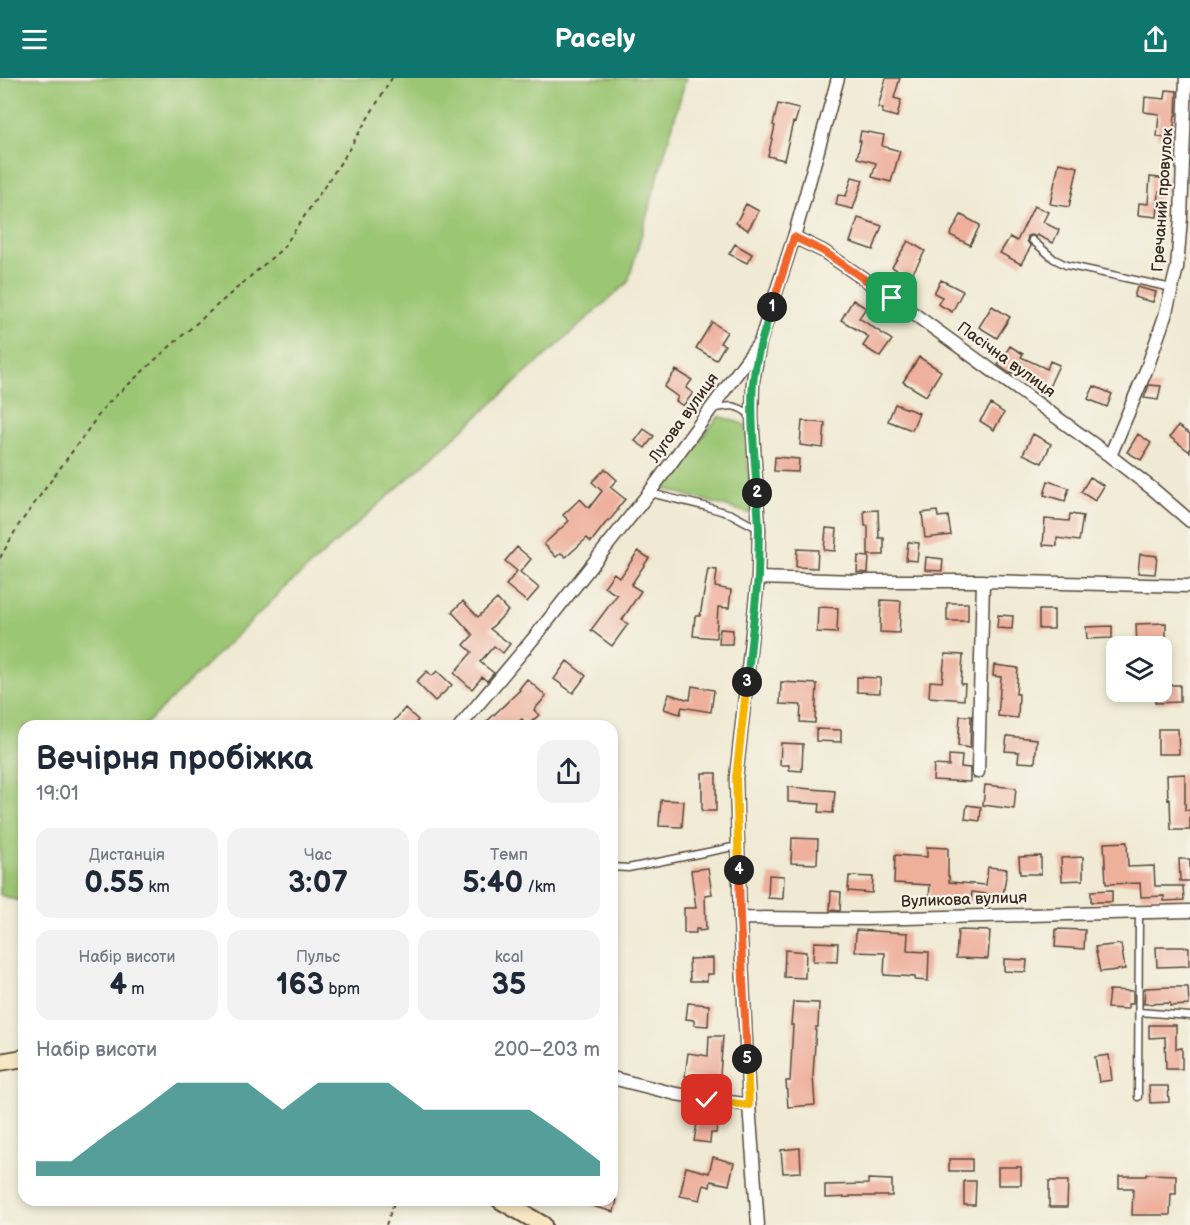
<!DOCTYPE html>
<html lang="uk">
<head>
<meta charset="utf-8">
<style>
	body { margin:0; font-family:"Balsamiq Sans",sans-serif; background:#f2f2f3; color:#1f2937; height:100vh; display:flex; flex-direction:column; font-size:22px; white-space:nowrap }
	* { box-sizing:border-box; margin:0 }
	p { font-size:20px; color:#747a83 }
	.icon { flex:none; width:33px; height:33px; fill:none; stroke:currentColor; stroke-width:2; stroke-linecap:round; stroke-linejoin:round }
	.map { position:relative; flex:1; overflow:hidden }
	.panel { position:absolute; left:18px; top:642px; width:600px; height:486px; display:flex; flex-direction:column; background:#fff; border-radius:18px; box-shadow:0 3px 9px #0003 }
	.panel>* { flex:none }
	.buttons { position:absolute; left:1106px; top:558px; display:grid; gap:12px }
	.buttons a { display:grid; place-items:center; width:66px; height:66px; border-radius:12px; background:#fff; box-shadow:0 3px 9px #0003; font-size:30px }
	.pin { position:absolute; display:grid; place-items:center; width:51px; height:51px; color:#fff; margin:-26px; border-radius:12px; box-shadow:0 3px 9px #0006 }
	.km { position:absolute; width:30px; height:30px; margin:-15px; border-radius:50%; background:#222; color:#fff; font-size:16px; line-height:30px; text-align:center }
	.round { display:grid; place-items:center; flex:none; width:63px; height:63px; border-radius:18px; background:#f2f2f3 }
	.summary { display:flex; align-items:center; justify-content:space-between; height:102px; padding:0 18px }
	h1 { font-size:33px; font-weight:700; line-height:45px }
	.stats { display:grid; grid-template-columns:repeat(3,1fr); gap:9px; height:102px; padding:6px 18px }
	.stats div { display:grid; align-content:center; border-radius:15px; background:#f2f2f3; text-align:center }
	.stats b { font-size:30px; font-weight:700 }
	.stats small { font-size:16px; font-weight:400 }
	.stats p { font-size:16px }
	.chart { height:168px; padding:12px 18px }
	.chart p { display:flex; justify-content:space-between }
	.chart svg { width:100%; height:108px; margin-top:6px; fill:#0f766e; opacity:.7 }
	header { display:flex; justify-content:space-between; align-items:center; height:78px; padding:0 18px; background:#0f766e; color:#fff; font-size:27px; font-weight:700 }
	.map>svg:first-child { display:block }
</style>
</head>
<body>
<header><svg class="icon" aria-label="menu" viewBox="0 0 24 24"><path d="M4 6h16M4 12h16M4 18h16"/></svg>Pacely<svg class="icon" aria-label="share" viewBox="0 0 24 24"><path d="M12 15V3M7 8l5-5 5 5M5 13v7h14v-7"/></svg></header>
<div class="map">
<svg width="1190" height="1147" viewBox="0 0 1190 1147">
	<rect width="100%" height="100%" fill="#f7f3e8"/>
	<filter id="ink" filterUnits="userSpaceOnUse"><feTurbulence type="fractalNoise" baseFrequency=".0167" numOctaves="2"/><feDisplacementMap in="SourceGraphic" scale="12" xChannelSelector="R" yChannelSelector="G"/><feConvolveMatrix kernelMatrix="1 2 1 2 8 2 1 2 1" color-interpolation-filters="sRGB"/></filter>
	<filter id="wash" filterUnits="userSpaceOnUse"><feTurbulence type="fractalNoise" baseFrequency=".008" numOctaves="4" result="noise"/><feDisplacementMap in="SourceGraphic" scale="24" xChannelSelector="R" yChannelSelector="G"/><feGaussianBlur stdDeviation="1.35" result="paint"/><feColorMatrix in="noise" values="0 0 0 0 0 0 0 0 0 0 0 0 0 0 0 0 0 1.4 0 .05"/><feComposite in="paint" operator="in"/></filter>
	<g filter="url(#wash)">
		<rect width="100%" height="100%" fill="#f0ead4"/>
		<path fill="#9bc673" stroke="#6b7848" stroke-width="1.5" d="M0 0H686L628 204 284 511 144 648H24V821L22 824 0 817Z
			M719 338 746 347 751 436 662 410Z"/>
		<g id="blocks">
			<path fill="#eeaf9b" d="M886 0H900L894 20 901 22 897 39 882 35 883 31 878 30Z
				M1166 12 1177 13 1176 37H1175L1173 60 1157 59 1159 36 1144 34 1145 19 1165 21Z
				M778 26 799 31 795 45 793 44 784 82 768 78 775 48 773 47Z
				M861 53 884 57 882 68 900 73 891 104 872 99 876 85 857 80 861 63H859Z
				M1059 85 1078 89 1069 129 1050 126Z
				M852 99 863 102 853 131 836 127 838 117 846 118Z
				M1150 99 1169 101 1168 114 1159 113 1157 139 1138 137 1139 125 1148 126Z
				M746 126 759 133 748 152 736 145Z
				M1034 128 1048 134 1043 144 1059 152 1053 165 1037 157 1036 159 1032 157 1028 158 1027 163 1031 168 1021 186 1000 175 1010 159 1017 163Z
				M961 137 980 147 970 167 950 157Z
				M858 140 882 148 873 172 850 164Z
				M908 163 925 173 910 200 892 189Z
				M735 166 752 176 747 185 729 176Z
				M941 202 963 213 952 234 938 226 942 219 934 215Z
				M1137 209 1156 214 1153 224 1134 219Z
				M853 222 866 230 859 240 892 262 880 279 863 268 869 259 841 242Z
				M992 228 1010 239 997 260 979 249Z
				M712 244 727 254 720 265 725 267 716 282 696 270Z
				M1010 268 1023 276 1021 279 1047 291 1050 283 1059 287 1048 311 1012 294 1011 296 998 287Z
				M919 279 941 293 926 318 903 304Z
				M676 292 692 302 686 310 693 315 683 328 676 323 678 319 664 309Z
				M1149 307 1161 308 1158 322 1144 320Z
				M1094 308 1112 316 1107 329 1088 321Z
				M895 326 919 335 912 352 888 343Z
				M991 326 1004 335 994 352 980 343Z
				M802 343 825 345 823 370 800 367Z
				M1178 348 1190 356V374L1170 359Z
				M644 351 654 358 645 370 635 363Z
				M1033 356 1051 366 1042 385 1023 376Z
				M1138 356 1151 365 1141 382 1127 374Z
				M775 379 799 381 798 394 774 393Z
				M605 391 617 402 610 409 625 421 617 431 618 432 609 443 608 442 591 464 587 460 566 479 561 475 556 479 544 466 569 443 563 437 580 421 589 430 602 413 592 404Z
				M1090 399 1104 408 1095 423 1081 414Z
				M1048 403 1069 410 1065 423 1044 417Z
				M878 432 879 460H884V477H868V448H865L864 433Z
				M937 433 938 439 948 438 951 457 925 460 922 435Z
				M1070 436 1083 438 1079 463 1057 460V468L1043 467 1045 441 1069 443Z
				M826 450 837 451 835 473 824 472Z
				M908 464 919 465 917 483 906 482Z
				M517 469 531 481 520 494 539 510 527 524 506 507 517 493 505 483Z
				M797 471 818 472 817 490 796 489Z
				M638 473 649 480 631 507 641 513 622 542 628 546 612 568 591 552 617 517 604 509 614 495 620 500Z
				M1140 476 1157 478 1155 496 1138 495Z
				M858 478 869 479 868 495 857 494Z
				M926 479 943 481 942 493 925 492Z
				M708 491 717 492 715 509 731 512 729 530 718 529 716 560 693 558 695 538H700Z
				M497 521 508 533 490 551 510 566 503 575 494 568 480 584 494 595 487 603 482 599 472 611 454 595 472 574 464 567 473 557 452 534 463 523 478 539Z
				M881 522 901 523 899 555 880 554Z
				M947 525H968V543H947Z
				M818 529 838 530 837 555 817 554Z
				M1039 532H1054V551H1039Z
				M998 537 1013 538 1012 551 997 550Z
				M1166 545V568H1137L1136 546Z
				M1112 548V560L1087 561 1086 549Z
				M720 551 733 552 732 566H719Z
				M945 576 963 577 961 606H965L964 622 929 619 930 603 942 604Z
				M567 583 586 598 573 615 554 601Z
				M994 587 1018 590 1016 616H1019L1018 640 998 638 1001 599 993 598Z
				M427 593 432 598 437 593 452 607 435 623 416 604Z
				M857 599 880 600V615L857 614Z
				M527 601 546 618 534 632 539 637 528 647 522 641 514 648H482L520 612 519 611Z
				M781 604 817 606 815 645 800 644 801 627 780 626Z
				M1161 607H1180V624L1155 625V614H1161Z
				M692 608 714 612 711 634 682 629 680 636 664 631 669 616 690 622Z
				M405 630 418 642 413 648H390Z
				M960 638H971L970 670 958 668Z
				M816 651 841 652V664L816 663Z
				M1158 651H1178L1179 676H1158Z
				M1007 658 1037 661 1035 685 1018 684 1019 674 1005 673Z
				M781 665 803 666 802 693 789 692V687H780Z
				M949 677 962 678 961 689 970 690V704L933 702 934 687 949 688Z
				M702 695H716V733H702Z
				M1185 696V732H1190V752H1171L1170 721 1168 722 1167 697Z
				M985 707 1016 710 1014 731 983 727Z
				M788 709 835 713 833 735 819 734 820 726 788 724Z
				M661 722 684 723 682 749 659 748Z
				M967 727 981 729 980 743 965 741Z
				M792 760 818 761 817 786 791 785Z
				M1127 764 1128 789 1154 788 1155 808H1183L1184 822 1164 823V818L1141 819 1140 805 1106 806 1104 765Z
				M927 769 948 770V798H949V804L986 807 988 789 1007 791 1003 818 972 814 971 826H961V822L929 820 930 807 894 805 895 777 927 779Z
				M1041 778V796H1020L1019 779Z
				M1083 779V802L1062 803 1061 780Z
				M1179 781H1190V803H1180Z
				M708 790 712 816 705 817 706 852 699 853V851H696V855H684V830H696L691 792Z
				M769 797 784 798 783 821 768 820Z
				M849 798 873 799 872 815 848 813Z
				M1112 812V824H1091V813Z
				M831 813 841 814 840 833 830 832Z
				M1056 851 1085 852 1084 871 1055 869Z
				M856 852 908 855 907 873 929 874 928 903 915 902V899L884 897 885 875 855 874Z
				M958 852 990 853 988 881 956 880Z
				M814 864 838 865 837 884 813 883Z
				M1121 866 1125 891 1100 894 1095 869Z
				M1156 869H1189V888L1157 889Z
				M785 872 806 874 805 900 784 899Z
				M713 880V896H707V903H690L689 881Z
				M1004 881 1027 882 1026 894 1004 893Z
				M1170 909H1188L1189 927 1170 928V925L1144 926 1145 910Z
				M1109 912 1133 913V926H1128V931L1107 930Z
				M793 924 819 925 818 949H816L813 998 815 1027 788 1029 786 1003H790L793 947H791Z
				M688 925 709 927 708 948 694 947V942L686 941Z
				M1149 947H1176V971L1182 970V991H1166L1165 959 1149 960Z
				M709 958H723L720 998H723L721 1015 706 1012 707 1001 685 998 688 975 708 978Z
				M1109 977 1112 1002 1099 1004 1095 979Z
				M1149 1008H1168L1169 1024 1150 1025Z
				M699 1033 719 1036 716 1055H711L710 1065 694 1063Z
				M800 1070 801 1094 783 1095 781 1072Z
				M713 1079 734 1085 729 1107 711 1103 710 1109 704 1107 700 1122 680 1118 686 1089 709 1095Z
				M949 1081H972V1093H949Z
				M998 1089H1021V1107H998Z
				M1146 1096 1176 1097V1116H1171L1170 1137H1132L1133 1110H1119V1098H1146Z
				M868 1101 892 1102V1118H850V1119L825 1120V1107L868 1106Z
				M964 1103H976L975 1127H964Z
				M1049 1103H1068L1067 1129H1049Z
				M581 1122H617L614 1134 581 1125Z"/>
		</g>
	</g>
	<g filter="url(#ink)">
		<use href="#blocks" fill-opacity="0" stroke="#564739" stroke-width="1.5"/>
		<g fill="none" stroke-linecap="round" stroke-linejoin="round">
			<g stroke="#564739" stroke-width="9">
				<path id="lane" d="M1032 162 1054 181 1066 187 1172 210
					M713 331C729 327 737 326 750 337
					M650 415 704 428 731 436 759 451
					M612 789 628 790 738 768
					M1139 934 1190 938
					M1138 1019 1139 834"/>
			</g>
			<g stroke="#564739" stroke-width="15">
				<path id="street" d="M794 159 823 173 892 220 1110 378 1154 412 1190 443
					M1110 378 1147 290 1165 238 1177 190 1181 140 1186 0
					M758 500 858 503H983L1190 508
					M460 648 538 555 649 415 760 264 794 159 838 0
					M978 694 983 503
					M740 840 865 841 1190 833
					M612 1000 676 1016 749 1027
					M758 1147 749 1027 740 840 736 700 758 500 759 451 752 338 753 303 760 264"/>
			</g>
			<g stroke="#564739" stroke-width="20">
				<path id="secondary" d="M0 984 24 980
					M500 1122 543 1147"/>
			</g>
			<path stroke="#564739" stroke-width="2" stroke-dasharray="4.5 4.5" stroke-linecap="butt" d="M0 480 18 448 106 327 167 271 283 170 345 78 392 0
				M386 1147 395 1122"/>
			<use href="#lane" stroke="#fff" stroke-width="6"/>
			<use href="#street" stroke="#fff" stroke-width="12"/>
			<use href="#secondary" stroke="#f9e7c3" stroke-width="16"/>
		</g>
	</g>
	<g fill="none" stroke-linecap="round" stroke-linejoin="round" filter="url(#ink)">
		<g stroke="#fff" stroke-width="12">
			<path id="split-1" d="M772 229 794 159 823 173 892 220"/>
		</g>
		<g stroke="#fff" stroke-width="12">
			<path id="split-2" d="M757 415C755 379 750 341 753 305 756 278 764 254 772 229"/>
		</g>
		<g stroke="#fff" stroke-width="12">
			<path id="split-3" d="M747 604 758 500 759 451 757 415"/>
		</g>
		<g stroke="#fff" stroke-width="12">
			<path id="split-4" d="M739 792 736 700 747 604"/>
		</g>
		<g stroke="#fff" stroke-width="12">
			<path id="split-5" d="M739 792 740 840 747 981"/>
		</g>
		<g stroke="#fff" stroke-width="12">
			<path id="split-6" d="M707 1022 749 1027 747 981"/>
		</g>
		<use href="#split-1" stroke="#f0652b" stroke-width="8"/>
		<use href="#split-2" stroke="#22a559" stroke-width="8"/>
		<use href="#split-3" stroke="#22a559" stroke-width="8"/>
		<use href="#split-4" stroke="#f5b400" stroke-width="8"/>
		<use href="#split-5" stroke="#f0652b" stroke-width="8"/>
		<use href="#split-6" stroke="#f5b400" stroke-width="8"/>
	</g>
	<g text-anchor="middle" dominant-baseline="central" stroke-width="4.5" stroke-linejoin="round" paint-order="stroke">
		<g font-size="16" fill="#3b2a1e" stroke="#f7f3e8">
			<text transform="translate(1163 122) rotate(-86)">Гречаний провулок</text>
			<text transform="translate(1006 282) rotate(36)">Пасічна вулиця</text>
			<text transform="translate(684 340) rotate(-54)">Лугова вулиця</text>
			<text transform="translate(964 822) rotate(-2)">Вуликова вулиця</text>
		</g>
	</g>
</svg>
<div class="buttons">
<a><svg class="icon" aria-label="layers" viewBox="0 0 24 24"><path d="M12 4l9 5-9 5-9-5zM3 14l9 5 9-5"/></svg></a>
</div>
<div class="pin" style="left:892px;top:220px;background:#1e9e55"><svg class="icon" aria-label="arrive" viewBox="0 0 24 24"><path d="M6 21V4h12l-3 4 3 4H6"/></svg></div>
<div class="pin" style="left:707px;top:1022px;background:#d93025"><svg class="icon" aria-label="check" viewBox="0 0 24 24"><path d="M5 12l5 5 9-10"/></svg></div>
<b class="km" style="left:772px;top:229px">1</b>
<b class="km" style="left:757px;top:415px">2</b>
<b class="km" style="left:747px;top:604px">3</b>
<b class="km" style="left:739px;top:792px">4</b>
<b class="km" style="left:747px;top:981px">5</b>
<section class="panel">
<div class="summary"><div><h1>Вечірня пробіжка</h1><p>19:01</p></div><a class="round"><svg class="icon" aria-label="share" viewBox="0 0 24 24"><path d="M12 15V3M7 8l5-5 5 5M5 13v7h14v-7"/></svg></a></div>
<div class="stats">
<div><p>Дистанція</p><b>0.55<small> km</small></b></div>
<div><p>Час</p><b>3:07</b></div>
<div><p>Темп</p><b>5:40<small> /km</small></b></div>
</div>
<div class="stats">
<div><p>Набір висоти</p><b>4<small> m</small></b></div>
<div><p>Пульс</p><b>163<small> bpm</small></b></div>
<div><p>kcal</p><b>35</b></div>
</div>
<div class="chart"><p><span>Набір висоти</span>200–203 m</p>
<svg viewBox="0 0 160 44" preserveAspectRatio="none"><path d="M0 44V38L10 38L20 27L30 17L40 6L50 6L60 6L70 17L80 6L90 6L100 6L110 17L120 17L130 17L140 17L150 27L160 38V44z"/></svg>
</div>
</section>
</div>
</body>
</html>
